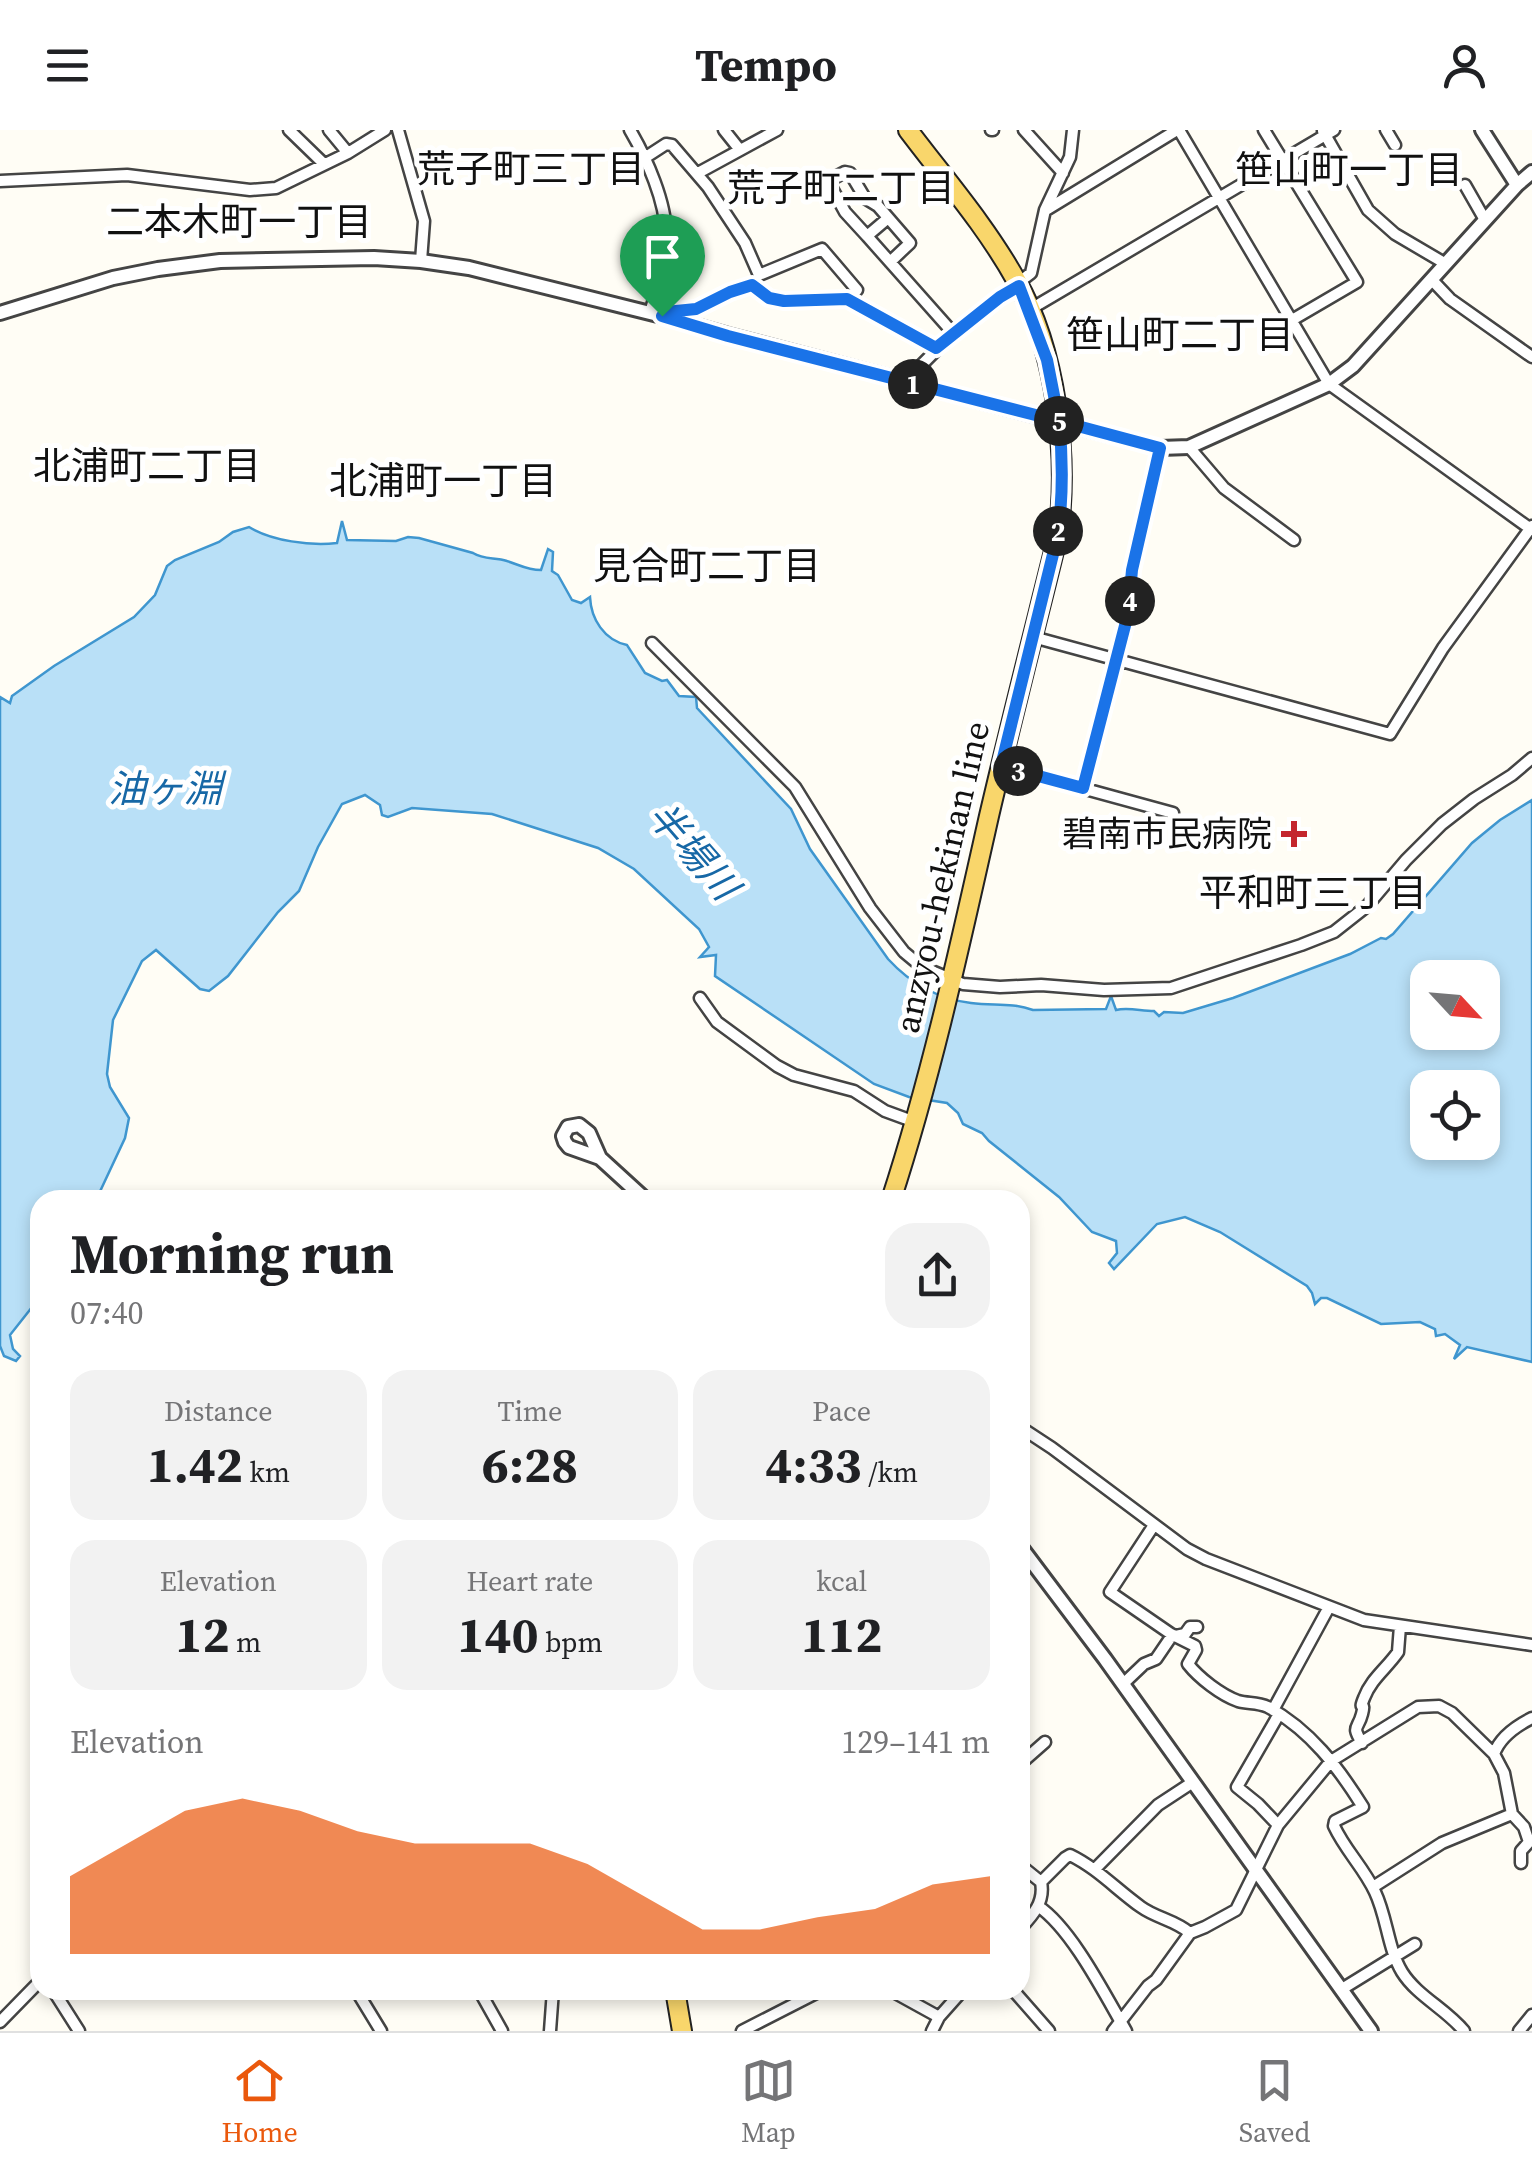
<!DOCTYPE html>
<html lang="en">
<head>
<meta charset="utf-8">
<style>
	body { margin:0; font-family:"Source Serif 4","Noto Sans JP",serif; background:#f2f2f2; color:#202124; height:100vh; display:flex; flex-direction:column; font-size:38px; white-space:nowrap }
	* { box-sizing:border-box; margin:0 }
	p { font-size:32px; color:#757577 }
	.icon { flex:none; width:55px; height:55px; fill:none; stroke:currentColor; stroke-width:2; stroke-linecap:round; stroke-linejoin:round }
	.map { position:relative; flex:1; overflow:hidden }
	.details { position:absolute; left:30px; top:1060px; width:1000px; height:810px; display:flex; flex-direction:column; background:#fff; border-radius:30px; box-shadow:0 5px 15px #0003 }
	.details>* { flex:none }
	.needle { width:65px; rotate:116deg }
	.tools { position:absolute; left:1410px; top:830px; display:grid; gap:20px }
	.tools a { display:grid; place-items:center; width:90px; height:90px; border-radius:20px; background:#fff; box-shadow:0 5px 15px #0003; font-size:50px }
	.pin { position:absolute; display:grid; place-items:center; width:85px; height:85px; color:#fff; margin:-102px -42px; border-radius:50% 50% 50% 0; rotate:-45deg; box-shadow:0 0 10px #0007 }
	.pin .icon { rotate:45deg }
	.km { position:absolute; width:50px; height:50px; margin:-25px; border-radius:50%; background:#222; color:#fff; font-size:28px; line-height:50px; text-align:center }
	.round { display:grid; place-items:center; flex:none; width:105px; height:105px; border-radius:30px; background:#f2f2f2 }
	.summary { display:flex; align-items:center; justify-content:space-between; height:170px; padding:0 40px }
	h1 { font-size:55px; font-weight:700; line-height:75px }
	.figures { display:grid; grid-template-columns:repeat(3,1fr); gap:15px; height:170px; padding:10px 40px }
	.figures div { display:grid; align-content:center; border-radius:25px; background:#f2f2f2; text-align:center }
	.figures b { font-size:50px; font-weight:700 }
	.figures small { font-size:28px; font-weight:400 }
	.figures p { font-size:28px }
	.chart { height:280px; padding:20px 40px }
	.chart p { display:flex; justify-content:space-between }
	.chart svg { width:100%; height:180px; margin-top:10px; fill:#ea580c; opacity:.7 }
	header { display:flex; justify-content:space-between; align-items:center; height:130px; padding:0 40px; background:#fff; font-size:45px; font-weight:700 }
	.tabs { display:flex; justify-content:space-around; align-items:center; height:140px; border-top:2px solid #e0e0e0; background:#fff; font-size:28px; color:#757577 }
	.tabs a { display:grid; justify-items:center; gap:5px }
	.tabs .current { color:#ea580c }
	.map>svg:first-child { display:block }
</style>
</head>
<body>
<header><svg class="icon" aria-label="menu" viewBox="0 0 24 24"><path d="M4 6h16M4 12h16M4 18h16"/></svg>Tempo<svg class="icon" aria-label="person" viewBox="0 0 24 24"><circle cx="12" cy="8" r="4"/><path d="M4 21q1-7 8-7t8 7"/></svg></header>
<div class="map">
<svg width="1532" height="1901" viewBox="0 0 1532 1901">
	<rect width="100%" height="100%" fill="#fffdf5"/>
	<path fill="#b9e0f7" stroke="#3f96cf" stroke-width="2.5" fill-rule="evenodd" d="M342 391 347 410 396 411 408 407 419 408 473 423C484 430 495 427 507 431 520 435 527 440 541 440L548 419 553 422 552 441 558 445 572 470 581 473 590 467C591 489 604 510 627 515L645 543 662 551 667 550 679 566 696 567 697 578 791 679 810 719 888 829C910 853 938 869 971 873 995 876 1010 872 1033 880L1106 879 1111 866 1116 880C1128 877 1141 881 1154 881L1159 886 1164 882 1183 883 1233 868 1350 824 1381 808 1386 809 1393 804 1472 713 1500 690 1532 670V1232L1467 1217 1454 1229 1460 1215 1445 1204 1436 1206 1435 1199 1420 1192 1381 1194 1327 1168H1321L1315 1174 1312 1163 1307 1156 1220 1102 1185 1087 1157 1094 1114 1139 1109 1133 1117 1123 1116 1111 1092 1102 1059 1067 989 1011 982 1003 963 994 958 983 947 973 909 967 874 954 715 846 716 825 700 827 709 817 699 799 634 739 598 718 492 684 412 678 388 687 382 685 380 675 365 665 342 674 318 717 299 761 278 782 228 846 209 861 200 859 156 820 142 831 113 890 107 944 110 957 129 988 125 1008 96 1070H40V1167L10 1205 13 1219 20 1226 16 1231 4 1226 0 1216V567L10 573 12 566 54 536 134 487 155 465 167 436 175 430 219 412 233 402 249 397C272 411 310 416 337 413ZM1428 848H1482V902H1428ZM1428 958H1482V1012H1428Z"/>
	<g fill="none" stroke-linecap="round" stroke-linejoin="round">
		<g stroke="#444" stroke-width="15">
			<path id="minor" d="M289 0 323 33
				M329 0 348 23
				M398 0 424 91 421 131
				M630 0C647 29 666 72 666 105 666 132 657 158 650 183
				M724 0 740 20
				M991 0H993
				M1024 0 1063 43
				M1179 0 1329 254 1532 400
				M1264 0 1357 152 1292 190
				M1386 0 1395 15
				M1323 1 1368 80 1395 104 1446 134
				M646 27 666 14 672 15 708 57 745 113 759 145 822 119 857 160 847 169
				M698 43 777 0
				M0 51 127 45 250 60 276 58 348 23 385 0
				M1465 55 1485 90
				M1046 80 1177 0
				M887 89 867 106 954 204
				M867 106 845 82 828 51 845 42 850 43 865 68 878 76 910 113 890 132
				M1432 150 1450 169 1532 227
				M1018 153 1031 143 1045 80 1070 27 1073 0
				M1029 180 1334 0
				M662 186 666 182 696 179 730 162 752 155 769 168 784 171 847 169 936 218
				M905 252C939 216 976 180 1019 156
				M1189 317 1224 358 1294 410
				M1033 507 1390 604 1443 518 1532 396
				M652 513 795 657 870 778 904 822 922 837 963 854 1000 857 1041 855 1104 860 1171 858 1301 815 1334 802 1367 776 1406 730 1442 694 1474 669 1512 645 1532 628
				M1001 636 1173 683
				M1083 658 1129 484 1133 439 1160 318
				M700 868 717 892 777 936 794 945 854 961 885 981 915 992
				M1020 1297 1052 1318 1187 1419 1206 1429 1364 1490 1532 1515
				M1154 1395 1110 1462 1171 1504 1195 1516 1196 1520 1188 1534C1199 1548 1221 1565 1238 1571 1248 1574 1257 1572 1268 1577 1310 1600 1338 1637 1363 1677L1335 1691 1334 1696C1345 1720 1364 1738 1375 1762 1387 1787 1388 1819 1402 1842 1417 1866 1446 1879 1464 1901
				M1123 1554 1144 1534 1156 1529 1171 1507 1185 1504 1190 1497H1197
				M1273 1580 1329 1477
				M1362 1613C1351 1595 1358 1600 1362 1584 1366 1569 1358 1583 1364 1568 1371 1549 1387 1538 1398 1522L1400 1496
				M1494 1624C1500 1607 1516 1596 1532 1588
				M1020 1634 1045 1612
				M1278 1695 1258 1674 1237 1657 1279 1584
				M1020 1735 1041 1752
				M1095 1739 1158 1675 1193 1652
				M1373 1757 1442 1713 1512 1684
				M1038 1776C1072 1799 1105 1865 1126 1901
				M1020 1799C1033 1785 1045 1772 1041 1752L1065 1728 1070 1725C1097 1738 1117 1760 1141 1777 1156 1788 1175 1790 1190 1803
				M1342 1859 1415 1814
				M53 1860 79 1901
				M356 1860 381 1901
				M479 1860 502 1901
				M890 1860 939 1887
				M1013 1860 1049 1901
				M0 1892 40 1851
				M550 1901 553 1860
				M742 1901 822 1860
				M932 1901 939 1887 963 1860
				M1113 1901 1148 1856 1156 1850 1190 1803 1205 1797 1236 1780 1278 1695 1331 1631 1418 1577 1439 1576 1452 1583 1494 1624 1504 1643 1512 1684 1524 1697 1529 1712 1521 1721V1733
				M1519 1901 1532 1885"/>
		</g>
		<g stroke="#444" stroke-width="18">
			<path id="tertiary" d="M1482 0 1517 55
				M0 183 113 148 158 139 220 131 374 128 421 131 469 138 662 186 728 205 1160 318 1189 317 1329 254 1353 236 1517 55 1532 42
				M600 1028 589 1003 579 995 568 997 563 1006 565 1012 569 1017 600 1028 646 1070
				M1020 1416 1105 1529 1371 1901"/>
		</g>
		<g stroke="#222" stroke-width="22">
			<path id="primary" d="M891 1070C932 944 960 815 989 686 1011 592 1035 498 1058 405 1069 325 1056 220 1016 150 986 96 945 49 908 0
				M675 1860 682 1901"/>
		</g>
		<use href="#minor" stroke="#fff" stroke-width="10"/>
		<use href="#tertiary" stroke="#fff" stroke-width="12"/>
		<use href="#primary" stroke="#f9d66b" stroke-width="18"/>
	</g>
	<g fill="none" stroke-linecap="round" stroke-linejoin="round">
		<g stroke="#fff" stroke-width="20">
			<path id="route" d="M662 186 728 206 1059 291C1063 330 1063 366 1058 404L1001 636 1083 658 1128 484 1132 440 1160 318 1059 291 1047 230 1019 156 1000 167 936 218 847 169 784 171 769 168 752 155 730 162 696 179 666 182 662 186"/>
		</g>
		<use href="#route" stroke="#1a73e8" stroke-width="12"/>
	</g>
	<path fill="#c4262e" stroke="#fff" stroke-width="4" d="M1289 689h10v10h10v10h-10v10h-10v-10h-10v-10h10z"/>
	<g text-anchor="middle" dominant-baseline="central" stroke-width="10" stroke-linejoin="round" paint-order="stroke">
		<g font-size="35" fill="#111" stroke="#fff" text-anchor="end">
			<text x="1272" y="704">碧南市民病院</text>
		</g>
		<g font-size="35" fill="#111" stroke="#fff">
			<text transform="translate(942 747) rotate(-77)">anzyou-hekinan line</text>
		</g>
		<g font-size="38" fill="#111" stroke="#fff">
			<text x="531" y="39">荒子町三丁目</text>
			<text x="1349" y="40">笹山町一丁目</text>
			<text x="841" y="58">荒子町二丁目</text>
			<text x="239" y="92">二本木町一丁目</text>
			<text x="1180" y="205">笹山町二丁目</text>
			<text x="147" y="336">北浦町二丁目</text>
			<text x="443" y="351">北浦町一丁目</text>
			<text x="707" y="436">見合町二丁目</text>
			<text x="1313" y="763">平和町三丁目</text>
		</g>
		<g font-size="38" font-style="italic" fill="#1768a6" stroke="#fff">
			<text x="165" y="659">油ヶ淵</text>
			<text transform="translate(693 721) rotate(49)">半場川</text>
		</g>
	</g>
</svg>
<div class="tools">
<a><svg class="needle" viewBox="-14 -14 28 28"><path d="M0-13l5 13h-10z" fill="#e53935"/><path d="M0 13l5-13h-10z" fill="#757577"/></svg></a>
<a><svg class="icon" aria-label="locate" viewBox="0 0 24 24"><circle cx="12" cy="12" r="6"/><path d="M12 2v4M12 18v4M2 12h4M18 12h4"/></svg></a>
</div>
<div class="pin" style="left:662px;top:186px;background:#1e9e55"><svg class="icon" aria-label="arrive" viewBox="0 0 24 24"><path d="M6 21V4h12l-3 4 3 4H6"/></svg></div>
<b class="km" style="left:913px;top:254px">1</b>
<b class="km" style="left:1058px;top:401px">2</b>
<b class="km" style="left:1018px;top:641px">3</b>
<b class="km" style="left:1130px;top:471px">4</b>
<b class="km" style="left:1059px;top:291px">5</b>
<section class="details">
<div class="summary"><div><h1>Morning run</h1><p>07:40</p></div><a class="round"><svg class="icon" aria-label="share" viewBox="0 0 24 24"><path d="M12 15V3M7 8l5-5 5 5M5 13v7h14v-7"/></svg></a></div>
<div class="figures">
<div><p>Distance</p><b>1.42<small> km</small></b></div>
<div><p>Time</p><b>6:28</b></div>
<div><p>Pace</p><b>4:33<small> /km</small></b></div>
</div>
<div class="figures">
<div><p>Elevation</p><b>12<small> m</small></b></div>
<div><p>Heart rate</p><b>140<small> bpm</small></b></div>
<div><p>kcal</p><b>112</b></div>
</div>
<div class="chart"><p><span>Elevation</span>129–141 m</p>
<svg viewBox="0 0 160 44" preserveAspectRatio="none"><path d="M0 44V25L10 17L20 9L30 6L40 9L50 14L60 17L70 17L80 17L90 22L100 30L110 38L120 38L130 35L140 33L150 27L160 25V44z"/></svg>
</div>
</section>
</div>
<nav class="tabs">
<a class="current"><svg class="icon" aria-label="home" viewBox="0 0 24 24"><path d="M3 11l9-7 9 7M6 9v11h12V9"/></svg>Home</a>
<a><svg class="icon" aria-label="map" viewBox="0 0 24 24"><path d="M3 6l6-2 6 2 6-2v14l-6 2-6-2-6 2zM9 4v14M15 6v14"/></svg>Map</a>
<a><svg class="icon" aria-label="saved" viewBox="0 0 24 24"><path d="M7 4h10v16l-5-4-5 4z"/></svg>Saved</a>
</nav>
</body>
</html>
